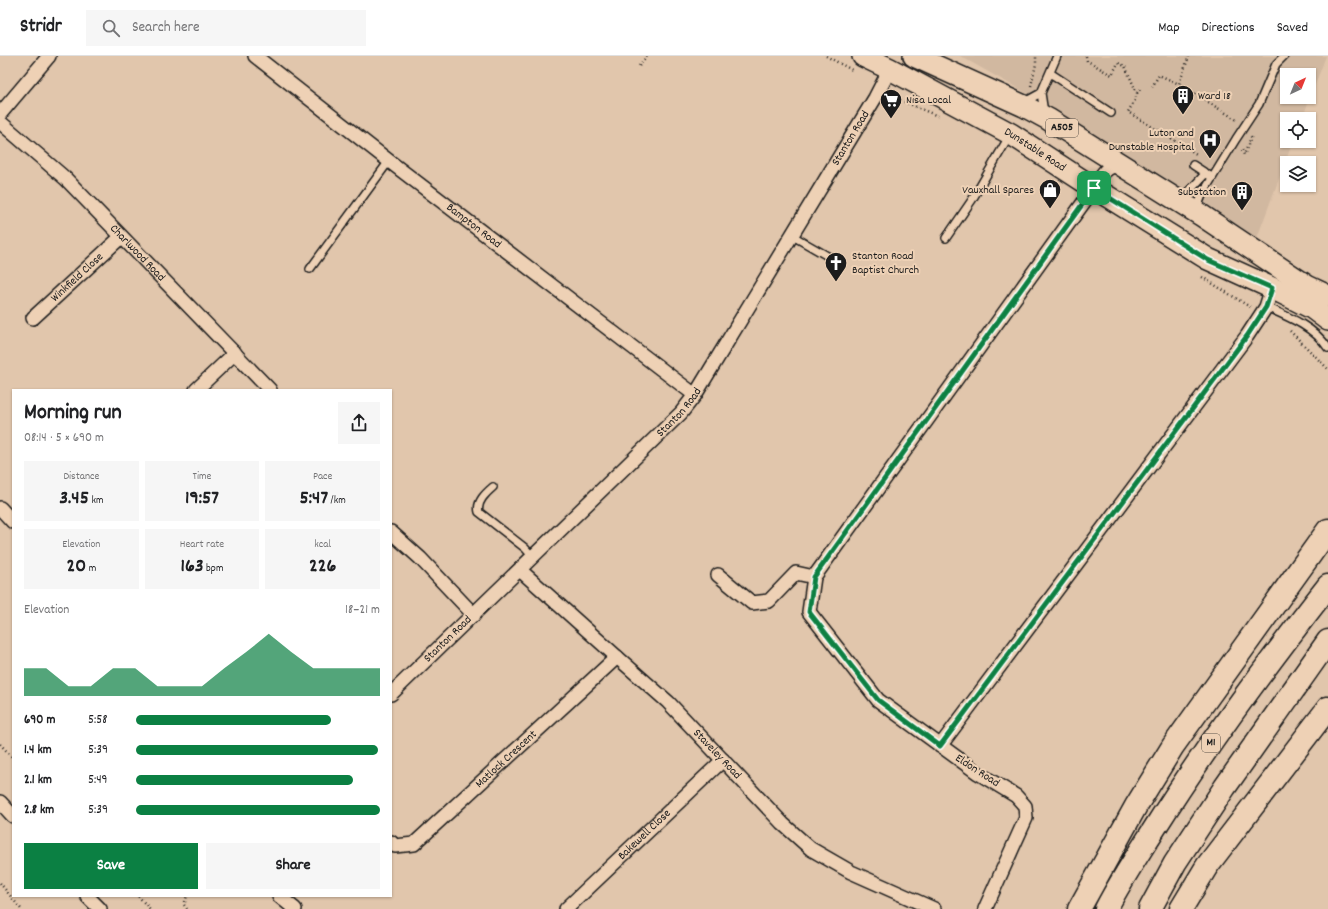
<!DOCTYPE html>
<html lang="en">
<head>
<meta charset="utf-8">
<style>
	body { margin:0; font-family:Dekko,sans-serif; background:#f6f6f6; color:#202124; height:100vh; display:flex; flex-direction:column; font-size:15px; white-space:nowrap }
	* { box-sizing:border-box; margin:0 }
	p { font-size:13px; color:#757577 }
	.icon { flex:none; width:22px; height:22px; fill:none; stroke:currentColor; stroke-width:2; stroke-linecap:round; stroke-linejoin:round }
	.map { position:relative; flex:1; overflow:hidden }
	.side { position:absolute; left:12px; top:333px; width:380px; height:508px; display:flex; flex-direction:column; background:#fff; border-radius:0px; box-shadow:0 1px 3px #0004 }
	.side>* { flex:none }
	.needle { width:26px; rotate:43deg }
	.buttons { position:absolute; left:1280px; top:12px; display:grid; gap:8px }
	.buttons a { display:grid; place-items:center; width:36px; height:36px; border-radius:0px; background:#fff; box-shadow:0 1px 3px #0004; font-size:20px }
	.pin { position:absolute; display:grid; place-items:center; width:34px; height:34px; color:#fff; margin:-17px; border-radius:8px; box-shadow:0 2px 6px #0006 }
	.round { display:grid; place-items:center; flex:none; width:42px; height:42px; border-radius:0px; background:#f6f6f6 }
	.headline { display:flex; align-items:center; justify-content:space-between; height:68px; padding:0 12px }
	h1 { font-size:22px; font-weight:800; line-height:30px }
	.metrics { display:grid; grid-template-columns:repeat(3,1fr); gap:6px; height:68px; padding:4px 12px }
	.metrics div { display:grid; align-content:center; border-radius:0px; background:#f6f6f6; text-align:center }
	.metrics b { font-size:20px; font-weight:800 }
	.metrics small { font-size:11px; font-weight:400 }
	.metrics p { font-size:11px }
	.chart { height:112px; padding:8px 12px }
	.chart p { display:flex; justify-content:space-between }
	.chart svg { width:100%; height:72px; margin-top:4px; fill:#0b8043; opacity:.7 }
	.action { display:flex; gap:8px; margin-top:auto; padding:8px 12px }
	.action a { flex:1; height:46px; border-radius:0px; background:#0b8043; color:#fff; font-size:16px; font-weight:800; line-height:46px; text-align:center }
	.action a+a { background:#f6f6f6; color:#202124 }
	ul { padding:0 12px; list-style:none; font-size:13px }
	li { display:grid; grid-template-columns:64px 48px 1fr; align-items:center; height:30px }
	li i { height:10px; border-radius:5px; background:#0b8043 }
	header { display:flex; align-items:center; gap:24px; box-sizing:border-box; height:56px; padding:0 20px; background:#fff; border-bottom:1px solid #e0e0e0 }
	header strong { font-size:19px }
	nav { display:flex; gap:22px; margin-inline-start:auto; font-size:14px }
	.search { width:280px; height:36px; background:#f6f6f6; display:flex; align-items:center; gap:10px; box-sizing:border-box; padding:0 14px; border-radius:0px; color:#757577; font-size:15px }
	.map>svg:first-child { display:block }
</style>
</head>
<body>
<header>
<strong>Stridr</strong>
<div class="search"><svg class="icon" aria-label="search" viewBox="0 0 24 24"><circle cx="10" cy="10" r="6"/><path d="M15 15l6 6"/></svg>Search here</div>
<nav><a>Map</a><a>Directions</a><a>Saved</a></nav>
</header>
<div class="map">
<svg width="1328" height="853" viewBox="0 0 1328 853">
	<rect width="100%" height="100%" fill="#e1c6ac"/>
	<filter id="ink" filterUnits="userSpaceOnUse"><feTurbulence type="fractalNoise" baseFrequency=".025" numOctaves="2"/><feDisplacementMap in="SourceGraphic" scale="8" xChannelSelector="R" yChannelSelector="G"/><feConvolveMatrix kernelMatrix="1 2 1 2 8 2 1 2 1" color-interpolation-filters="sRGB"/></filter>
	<g filter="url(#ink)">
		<path fill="#d1b8a0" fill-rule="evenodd" d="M960 0H1326L1302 63H1287V85H1293L1257 182 1037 43ZM1287 19H1309V41H1287Z"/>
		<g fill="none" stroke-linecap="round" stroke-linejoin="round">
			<g stroke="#1c1c1c" stroke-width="10">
				<path id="service" d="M1050 17 1111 57
					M1041 37 1057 0
					M1026 49 1030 43 1041 37 1043 50 1039 56
					M1193 109 1210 120
					M1181 144 1206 117
					M1196 154 1203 137 1236 83 1259 48 1276 8 1284 0
					M791 179 831 202
					M946 182 972 144 1010 79
					M310 213 389 105
					M1266 251C1289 261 1314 271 1328 292
					M493 431C486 437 476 446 479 456L525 492 533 501"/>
			</g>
			<g stroke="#1c1c1c" stroke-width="16">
				<g id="minor">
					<path id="s1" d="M255 0 389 105 695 339"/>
					<path d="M0 58 49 0"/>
					<path id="s2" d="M0 66 66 123 270 334"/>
					<path id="s3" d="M33 262 121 181"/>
					<path d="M196 334 235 297"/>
					<path d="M0 452 13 466"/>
					<path d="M391 476 420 502 474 559"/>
					<path id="s4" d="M520 514 617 601 668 646 783 768 811 793 851 816 934 853"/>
					<path d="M718 519 752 547 769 545 796 517 814 521"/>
					<path id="s5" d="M391 638 681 357 695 339 875 42 890 13"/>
					<path d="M940 690 1247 280 1266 251 1272 232"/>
					<path d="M0 746 13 760"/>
					<path id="s6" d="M391 786 395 790 414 788 617 601"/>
					<path d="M87 840 100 853"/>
					<path d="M279 840 295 853"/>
					<path id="s7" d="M566 853 723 704"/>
					<path d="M985 853 1026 762 1025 750 1016 740 978 717 878 644 809 556 814 521 1094 132C1101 120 1105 109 1121 109"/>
				</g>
			</g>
			<g stroke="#1c1c1c" stroke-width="24">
				<g id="primary">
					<path id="s8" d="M863 0 890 13 1011 78 1094 132 1208 203 1272 232 1312 252 1328 264"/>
					<path d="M914 0 1024 50 1048 63 1201 159 1307 230 1328 240"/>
				</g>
			</g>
			<g stroke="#1c1c1c" stroke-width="25">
				<path id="motorway" d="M1079 853 1136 750 1173 690 1328 474
					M1106 853C1121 824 1139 797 1156 770 1209 686 1267 608 1328 530
					M1150 853 1175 807 1225 731 1328 585
					M1181 853 1207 810 1328 652"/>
			</g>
			<path stroke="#1c1c1c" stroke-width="2.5" stroke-dasharray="1 3" stroke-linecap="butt" d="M826 0 852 14
				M1086 0 1087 5C1096 9 1103 15 1112 19L1118 7 1125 10 1137 37 1135 44 1128 56 1198 99
				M1189 0 1179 28 1237 64
				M639 10 647 0
				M1031 30 1036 8V0
				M1152 31 1159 19 1179 28
				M1137 37 1141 33
				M890 38 900 44 940 61
				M1242 94 1244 99 1252 79
				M1202 221 1250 251
				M1290 275 1328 313
				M0 688 13 702
				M0 827 21 853
				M138 840 150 853
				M187 853 184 849 187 840"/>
			<use href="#service" stroke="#eed1b5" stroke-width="7"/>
			<use href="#minor" stroke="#eed1b5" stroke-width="13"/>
			<use href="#primary" stroke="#eed1b5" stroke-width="21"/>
			<use href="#motorway" stroke="#eed1b5" stroke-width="22"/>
		</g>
	</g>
	<g fill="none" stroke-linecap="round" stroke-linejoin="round" filter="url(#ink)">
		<g stroke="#fff" stroke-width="8">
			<path id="route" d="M1094 132 1208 204 1272 232 1266 251 1247 280 940 690 878 644 809 556 814 521Z"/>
		</g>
		<use href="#route" stroke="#0b8043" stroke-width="5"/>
	</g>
	<defs>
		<g id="building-pin" transform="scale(1.15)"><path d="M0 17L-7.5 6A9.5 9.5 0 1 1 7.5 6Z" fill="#1c1c1c" stroke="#eed1b5"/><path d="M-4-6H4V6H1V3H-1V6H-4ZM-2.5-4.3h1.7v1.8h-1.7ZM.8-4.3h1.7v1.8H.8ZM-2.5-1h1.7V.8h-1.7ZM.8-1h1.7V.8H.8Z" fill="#fff"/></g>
		<g id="supermarket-pin" transform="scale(1.15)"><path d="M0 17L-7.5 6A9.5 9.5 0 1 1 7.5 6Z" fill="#1c1c1c" stroke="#eed1b5"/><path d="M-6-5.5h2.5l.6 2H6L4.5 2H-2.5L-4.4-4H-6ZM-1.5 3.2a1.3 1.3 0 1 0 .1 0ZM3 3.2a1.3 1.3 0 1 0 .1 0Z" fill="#fff"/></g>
		<g id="hospital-pin" transform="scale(1.15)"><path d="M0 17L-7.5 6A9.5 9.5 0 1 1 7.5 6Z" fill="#1c1c1c" stroke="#eed1b5"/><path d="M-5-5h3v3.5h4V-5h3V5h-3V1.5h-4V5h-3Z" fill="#fff"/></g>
		<g id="shop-pin" transform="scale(1.15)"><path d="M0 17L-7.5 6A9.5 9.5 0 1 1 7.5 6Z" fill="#1c1c1c" stroke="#eed1b5"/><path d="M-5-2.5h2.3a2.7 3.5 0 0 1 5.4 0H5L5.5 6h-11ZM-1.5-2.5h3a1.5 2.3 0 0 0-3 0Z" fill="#fff"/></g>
		<g id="church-pin" transform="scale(1.15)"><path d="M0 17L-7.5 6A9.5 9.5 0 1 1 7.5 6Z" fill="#1c1c1c" stroke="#eed1b5"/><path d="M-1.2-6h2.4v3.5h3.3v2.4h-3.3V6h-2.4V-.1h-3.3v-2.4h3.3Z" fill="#fff"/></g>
	</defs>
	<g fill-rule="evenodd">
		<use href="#building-pin" x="1183" y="40"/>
		<use href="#supermarket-pin" x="891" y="44"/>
		<use href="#hospital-pin" x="1210" y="84"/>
		<use href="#shop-pin" x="1050" y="134"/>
		<use href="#building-pin" x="1242" y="136"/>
		<use href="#church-pin" x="836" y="207"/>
	</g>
	<g text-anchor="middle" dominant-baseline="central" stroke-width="4" stroke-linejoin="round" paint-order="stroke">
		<g fill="#eed1b5" stroke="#5b524a" stroke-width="1">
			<rect x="1046" y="63" width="32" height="18" rx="3"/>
			<rect x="1202" y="678" width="18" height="18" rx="3"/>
		</g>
		<g font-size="11" font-weight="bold" fill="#1c1c1c">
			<text x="1062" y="72">A505</text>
			<text x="1211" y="687">M1</text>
		</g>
		<g font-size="12" fill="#1c1c1c" stroke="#eed1b5" text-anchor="start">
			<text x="1198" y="40">Ward 18</text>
			<text x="906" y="44">Nisa Local</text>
			<text x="1194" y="77" text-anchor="end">Luton and<tspan x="1194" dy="14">Dunstable Hospital</tspan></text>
			<text x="1034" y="134" text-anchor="end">Vauxhall Spares</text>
			<text x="1226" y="136" text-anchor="end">Substation</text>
			<text x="852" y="200">Stanton Road<tspan x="852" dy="14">Baptist Church</tspan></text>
		</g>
		<g font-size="12" fill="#1c1c1c" stroke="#eed1b5">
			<text stroke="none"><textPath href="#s5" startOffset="727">Stanton Road</textPath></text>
			<text stroke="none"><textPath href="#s8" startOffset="196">Dunstable Road</textPath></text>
			<text stroke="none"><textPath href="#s1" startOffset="277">Bampton Road</textPath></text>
			<text stroke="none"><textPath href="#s2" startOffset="190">Charlwood Road</textPath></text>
			<text stroke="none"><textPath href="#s3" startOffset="60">Winkfield Close</textPath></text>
			<text stroke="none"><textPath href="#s5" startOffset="403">Stanton Road</textPath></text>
			<text stroke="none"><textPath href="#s5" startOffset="79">Stanton Road</textPath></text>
			<text stroke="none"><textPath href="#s4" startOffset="270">Staveley Road</textPath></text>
			<text stroke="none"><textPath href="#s6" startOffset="150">Matlock Crescent</textPath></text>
			<text transform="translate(977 715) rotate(33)">Eldon Road</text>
			<text stroke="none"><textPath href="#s7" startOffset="108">Bakewell Close</textPath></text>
		</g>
	</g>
</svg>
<div class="buttons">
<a><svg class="needle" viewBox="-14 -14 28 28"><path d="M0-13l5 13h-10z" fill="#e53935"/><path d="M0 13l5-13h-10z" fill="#757577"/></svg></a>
<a><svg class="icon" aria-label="locate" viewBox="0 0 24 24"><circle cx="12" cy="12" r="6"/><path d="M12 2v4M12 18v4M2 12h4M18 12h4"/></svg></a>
<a><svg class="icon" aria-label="layers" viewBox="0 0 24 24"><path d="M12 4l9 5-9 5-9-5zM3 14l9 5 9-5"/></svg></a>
</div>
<div class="pin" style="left:1094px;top:132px;background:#1e9e55"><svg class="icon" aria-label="arrive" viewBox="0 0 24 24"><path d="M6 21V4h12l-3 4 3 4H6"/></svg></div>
<section class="side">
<div class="headline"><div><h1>Morning run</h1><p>08:14 · 5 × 690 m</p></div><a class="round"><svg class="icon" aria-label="share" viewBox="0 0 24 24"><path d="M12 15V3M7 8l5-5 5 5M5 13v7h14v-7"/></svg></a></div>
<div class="metrics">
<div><p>Distance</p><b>3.45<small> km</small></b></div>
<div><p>Time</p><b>19:57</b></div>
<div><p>Pace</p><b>5:47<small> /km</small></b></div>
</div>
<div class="metrics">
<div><p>Elevation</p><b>20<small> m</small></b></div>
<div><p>Heart rate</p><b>163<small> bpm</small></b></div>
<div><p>kcal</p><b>226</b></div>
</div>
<div class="chart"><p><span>Elevation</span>18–21 m</p>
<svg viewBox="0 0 160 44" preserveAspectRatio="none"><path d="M0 44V27L10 27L20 38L30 38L40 27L50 27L60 38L70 38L80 38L90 27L100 17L110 6L120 17L130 27L140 27L150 27L160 27V44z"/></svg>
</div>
<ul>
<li><b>690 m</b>5:58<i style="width:80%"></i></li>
<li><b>1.4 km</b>5:39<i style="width:99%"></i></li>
<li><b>2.1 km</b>5:49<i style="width:89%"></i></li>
<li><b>2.8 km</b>5:39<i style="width:100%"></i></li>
</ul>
<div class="action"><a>Save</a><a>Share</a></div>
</section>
</div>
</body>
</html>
